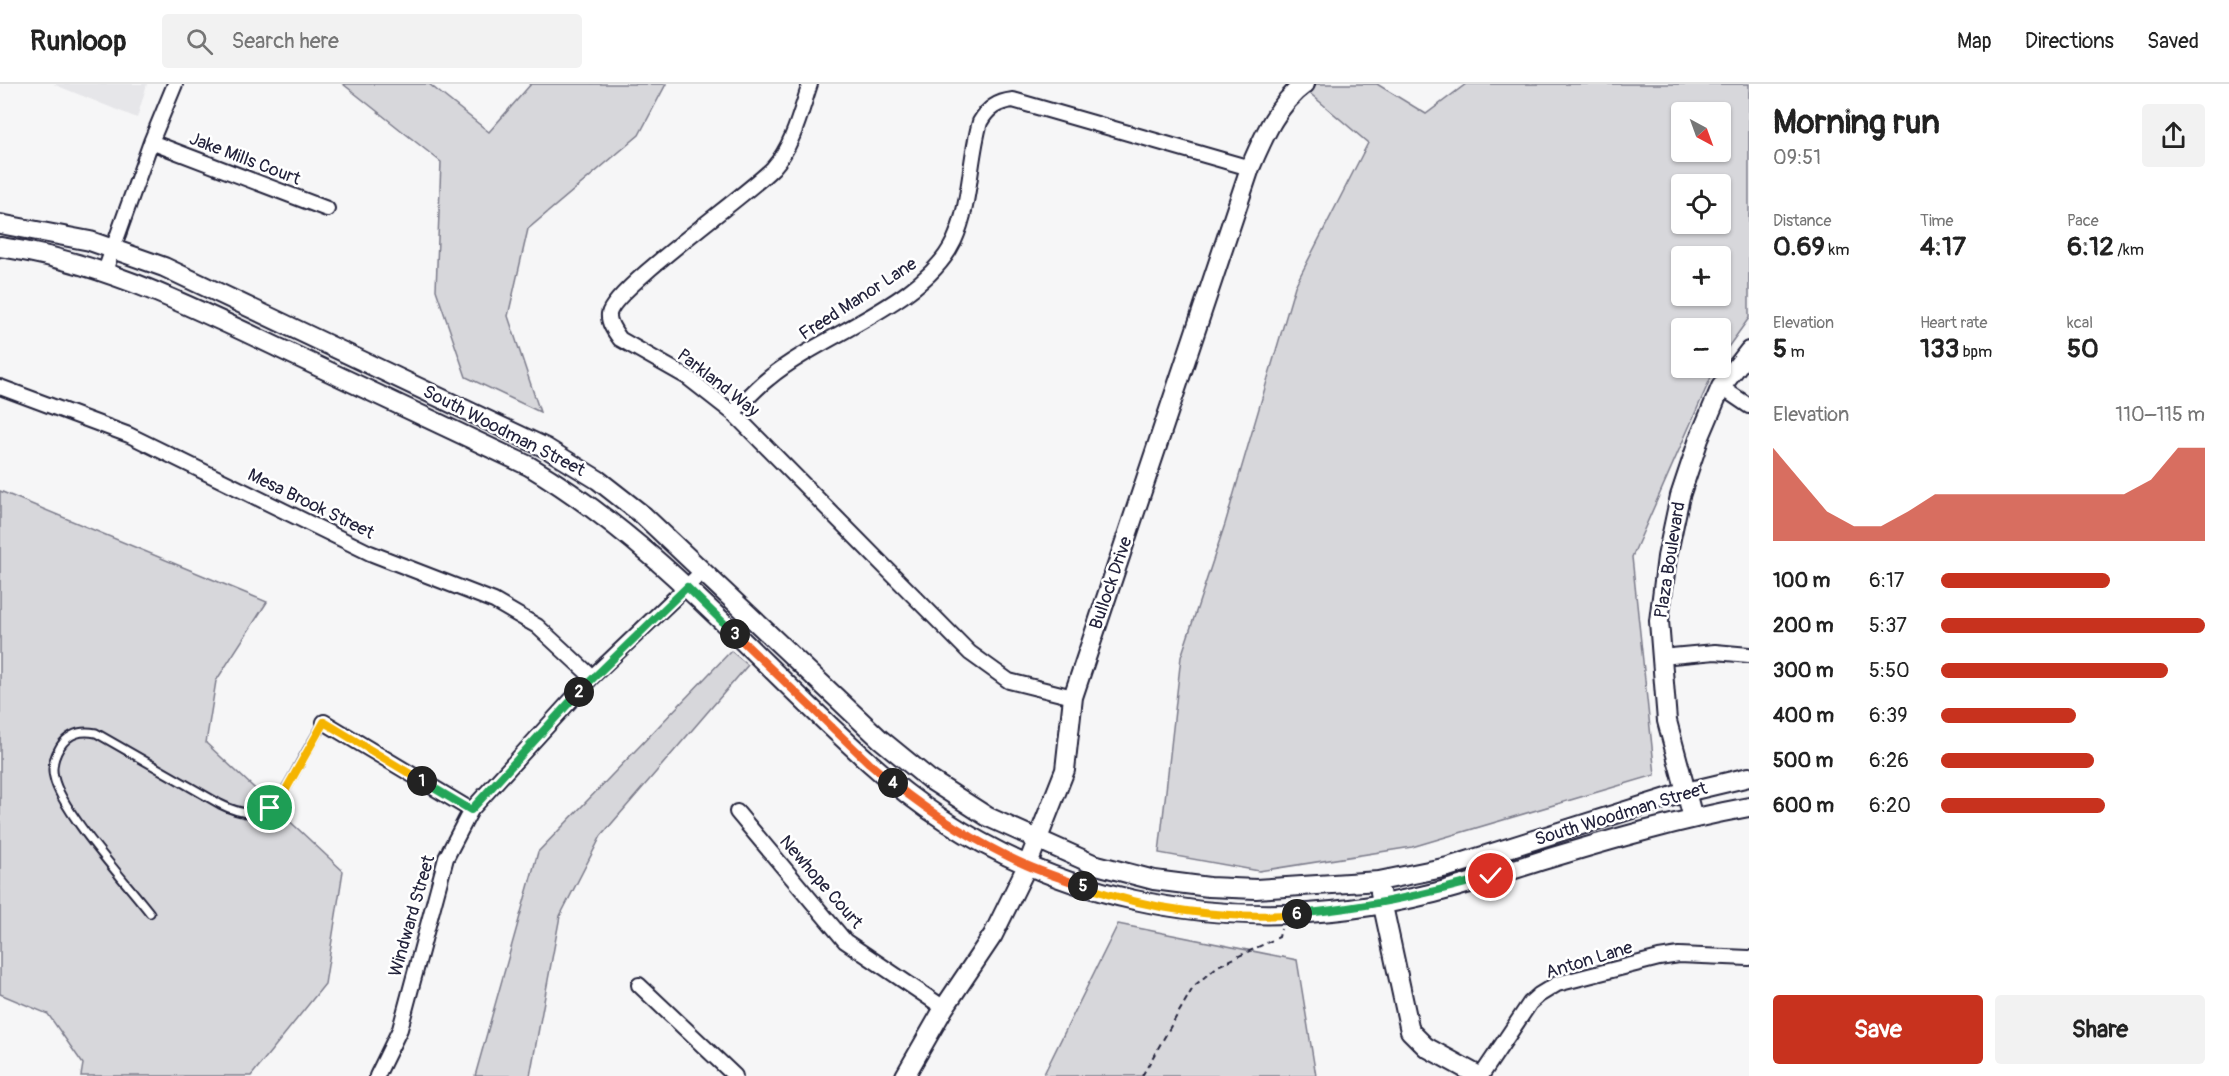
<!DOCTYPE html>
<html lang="en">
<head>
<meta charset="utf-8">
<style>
	body { margin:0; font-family:Pangolin,sans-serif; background:#f2f2f2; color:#222; height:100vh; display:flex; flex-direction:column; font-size:22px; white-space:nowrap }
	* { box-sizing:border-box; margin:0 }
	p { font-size:20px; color:#767676 }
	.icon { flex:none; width:33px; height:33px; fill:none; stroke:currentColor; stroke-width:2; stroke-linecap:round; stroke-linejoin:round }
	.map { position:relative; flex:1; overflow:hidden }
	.sheet { display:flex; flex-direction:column; background:#fff; width:480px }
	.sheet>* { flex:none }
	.needle { width:39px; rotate:139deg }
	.tools { position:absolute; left:1671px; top:18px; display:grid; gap:12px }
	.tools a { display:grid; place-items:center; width:60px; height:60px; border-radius:6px; background:#fff; box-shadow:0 2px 4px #0004; font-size:30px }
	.pin { position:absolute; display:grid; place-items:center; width:51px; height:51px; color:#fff; margin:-26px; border:3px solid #fff; border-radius:50%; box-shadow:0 2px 6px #0007 }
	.km { position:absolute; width:30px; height:30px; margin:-15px; border-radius:50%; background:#222; color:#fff; font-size:16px; line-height:30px; text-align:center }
	.round { display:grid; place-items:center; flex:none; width:63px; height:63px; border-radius:6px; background:#f2f2f2 }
	.head { display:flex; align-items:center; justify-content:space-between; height:102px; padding:0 24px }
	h1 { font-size:33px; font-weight:700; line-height:45px }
	.figures { display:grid; grid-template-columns:repeat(3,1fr); gap:9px; height:102px; padding:6px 24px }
	.figures div { display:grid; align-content:center }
	.figures b { font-size:26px; font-weight:700 }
	.figures small { font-size:16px; font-weight:400 }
	.figures p { font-size:16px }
	.chart { height:168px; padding:12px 24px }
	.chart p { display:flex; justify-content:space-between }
	.chart svg { width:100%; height:108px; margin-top:6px; fill:#c8321e; opacity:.7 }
	.primary-button { display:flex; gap:12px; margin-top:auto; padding:12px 24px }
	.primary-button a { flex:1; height:69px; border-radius:6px; background:#c8321e; color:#fff; font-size:24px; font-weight:700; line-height:69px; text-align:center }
	.primary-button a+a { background:#f2f2f2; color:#222 }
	ul { padding:0 24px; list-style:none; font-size:20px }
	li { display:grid; grid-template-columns:96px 72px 1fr; align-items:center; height:45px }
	li i { height:15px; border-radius:8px; background:#c8321e }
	header { display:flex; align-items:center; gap:36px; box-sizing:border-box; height:84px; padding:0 30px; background:#fff; border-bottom:2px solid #e0e0e0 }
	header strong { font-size:28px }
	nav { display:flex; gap:33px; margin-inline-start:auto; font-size:21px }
	.search { width:420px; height:54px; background:#f2f2f2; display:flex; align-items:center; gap:15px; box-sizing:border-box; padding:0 21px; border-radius:6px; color:#767676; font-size:22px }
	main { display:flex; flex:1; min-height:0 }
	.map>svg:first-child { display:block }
</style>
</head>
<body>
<header>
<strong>Runloop</strong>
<div class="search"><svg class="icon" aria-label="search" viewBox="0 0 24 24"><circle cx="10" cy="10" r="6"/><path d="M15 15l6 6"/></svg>Search here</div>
<nav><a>Map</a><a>Directions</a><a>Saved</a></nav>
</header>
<main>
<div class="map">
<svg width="1749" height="992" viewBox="0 0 1749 992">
	<rect width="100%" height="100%" fill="#f6f6f7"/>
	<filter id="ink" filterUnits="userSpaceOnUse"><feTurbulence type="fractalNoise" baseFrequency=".0167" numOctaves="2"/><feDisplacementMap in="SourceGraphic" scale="12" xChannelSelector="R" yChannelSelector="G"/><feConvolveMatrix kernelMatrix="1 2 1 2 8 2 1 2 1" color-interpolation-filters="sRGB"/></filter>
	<g filter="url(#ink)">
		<path fill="#e6e6e9" d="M53 0H147L137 34Z"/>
		<path fill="#d7d7db" stroke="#7c7c8b" stroke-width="1.5" fill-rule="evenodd" d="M343 0H429L489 48 531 0H666L639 51 528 145 508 232 540 328 466 293 436 206 441 78Z
			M1299 0H1377L1426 30 1466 0H1749V234L1721 273 1720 244H1682V284H1715L1632 473 1655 691 1412 763 1259 787 1159 769 1181 573 1225 440 1295 202 1368 59ZM1682 28H1720V68H1682ZM1682 100H1720V140H1682ZM1682 172H1720V212H1682Z
			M0 407 267 518 216 597 206 659 343 787 325 900 251 992H81L83 980 48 930 0 910Z
			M731 567 748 581 601 752 560 832 530 992H475L538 768Z
			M1118 840 1297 876 1316 992H1043Z"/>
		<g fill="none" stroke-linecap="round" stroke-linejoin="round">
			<g stroke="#22223b" stroke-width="11">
				<path id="lane" d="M150 829C127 799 60 726 54 693 51 682 54 673 60 663 69 649 81 646 96 649L220 720C265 743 278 721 298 683 306 668 315 653 324 638"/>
			</g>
			<g stroke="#22223b" stroke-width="18">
				<path id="street" d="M810 0C801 27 793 62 773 84 747 111 613 205 609 230 608 239 615 248 620 255L687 293 733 329 970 569 1009 597 1073 613
					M151 58 327 125
					M105 187 151 58 175 0
					M0 303 129 351 370 469 494 517 537 542 592 593
					M1721 303 1749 322
					M733 329C745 317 756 304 769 294 822 250 924 220 954 157 971 120 969 77 980 38 988 24 997 18 1013 16L1250 84
					M1661 573 1715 568 1749 571
					M324 638 471 726
					M737 728 845 857 944 924
					M639 901 735 992
					M377 992 400 945 446 774 471 726 592 593 703 487
					M1481 992 1530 919 1539 911 1557 900 1659 874 1679 871 1749 874"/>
			</g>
			<g stroke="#22223b" stroke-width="22">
				<path id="secondary" d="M0 140 90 157 164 183 546 364 598 396 644 432 880 655 929 695 988 733 1093 780 1154 796 1209 803 1256 805 1379 797 1448 783 1686 708 1749 693
					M0 163C101 177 190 222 281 265 364 304 446 343 529 382 660 460 756 577 869 678 1026 820 1231 860 1434 809 1470 800 1505 788 1540 777 1609 756 1678 736 1749 723
					M1693 734 1667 637 1659 537 1667 473 1680 412 1699 355 1721 303 1749 267
					M1380 808 1410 947 1426 963 1479 992
					M905 992 944 924 993 851 1027 782 1065 686 1073 613 1250 84C1263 54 1277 20 1305 0"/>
			</g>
			<path stroke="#22223b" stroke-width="2" stroke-dasharray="6 4.5" stroke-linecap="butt" d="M1142 992 1194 902 1218 882 1279 853 1281 845"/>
			<use href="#lane" stroke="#fff" stroke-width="7"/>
			<use href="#street" stroke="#fff" stroke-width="14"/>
			<use href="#secondary" stroke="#fff" stroke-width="18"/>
		</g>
	</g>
	<g fill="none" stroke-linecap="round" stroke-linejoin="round" filter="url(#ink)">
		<g stroke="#fff" stroke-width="12">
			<path id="split-1" d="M270 724 284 709 324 638 422 697"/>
		</g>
		<g stroke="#fff" stroke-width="12">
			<path id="split-2" d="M422 697 471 726 579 608"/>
		</g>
		<g stroke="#fff" stroke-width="12">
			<path id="split-3" d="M579 608 687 503 735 550"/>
		</g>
		<g stroke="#fff" stroke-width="12">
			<path id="split-4" d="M735 550 869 679 893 699"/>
		</g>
		<g stroke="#fff" stroke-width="12">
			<path id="split-5" d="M893 699C933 731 980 760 1026 781 1044 789 1064 795 1083 802"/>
		</g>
		<g stroke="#fff" stroke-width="12">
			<path id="split-6" d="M1083 802C1149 826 1227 836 1297 830"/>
		</g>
		<g stroke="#fff" stroke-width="12">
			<path id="split-7" d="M1297 830C1364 824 1426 811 1491 792"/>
		</g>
		<use href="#split-1" stroke="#f5b400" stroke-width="8"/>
		<use href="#split-2" stroke="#22a559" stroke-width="8"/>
		<use href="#split-3" stroke="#22a559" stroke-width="8"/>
		<use href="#split-4" stroke="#f0652b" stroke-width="8"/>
		<use href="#split-5" stroke="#f0652b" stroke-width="8"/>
		<use href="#split-6" stroke="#f5b400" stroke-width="8"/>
		<use href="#split-7" stroke="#22a559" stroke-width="8"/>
	</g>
	<g text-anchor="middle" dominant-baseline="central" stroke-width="5" stroke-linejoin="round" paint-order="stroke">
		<g font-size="18" fill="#22223b" stroke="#fff">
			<text transform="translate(245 75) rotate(21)">Jake Mills Court</text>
			<text transform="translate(858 215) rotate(-33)">Freed Manor Lane</text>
			<text transform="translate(718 299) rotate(38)">Parkland Way</text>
			<text transform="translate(504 347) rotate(27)">South Woodman Street</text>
			<text transform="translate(311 420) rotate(26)">Mesa Brook Street</text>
			<text transform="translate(1670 476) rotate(-81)">Plaza Boulevard</text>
			<text transform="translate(1111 499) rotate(-71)">Bullock Drive</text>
			<text transform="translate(1621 730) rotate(-17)">South Woodman Street</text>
			<text transform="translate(821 798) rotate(49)">Newhope Court</text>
			<text transform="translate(412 832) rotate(-74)">Windward Street</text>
			<text transform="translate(1589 876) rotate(-17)">Anton Lane</text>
		</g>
	</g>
</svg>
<div class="tools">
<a><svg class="needle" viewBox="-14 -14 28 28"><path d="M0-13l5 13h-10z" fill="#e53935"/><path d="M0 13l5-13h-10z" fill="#767676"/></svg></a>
<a><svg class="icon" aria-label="locate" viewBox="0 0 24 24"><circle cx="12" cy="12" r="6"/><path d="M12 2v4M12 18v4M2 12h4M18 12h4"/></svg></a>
<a>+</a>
<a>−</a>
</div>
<div class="pin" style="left:270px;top:724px;background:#1e9e55"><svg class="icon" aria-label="arrive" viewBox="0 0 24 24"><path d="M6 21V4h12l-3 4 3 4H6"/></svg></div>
<div class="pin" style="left:1491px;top:792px;background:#d93025"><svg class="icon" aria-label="check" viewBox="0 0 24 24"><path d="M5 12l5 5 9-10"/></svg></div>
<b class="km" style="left:422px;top:697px">1</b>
<b class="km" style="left:579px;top:608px">2</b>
<b class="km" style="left:735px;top:550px">3</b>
<b class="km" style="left:893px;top:699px">4</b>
<b class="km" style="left:1083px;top:802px">5</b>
<b class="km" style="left:1297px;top:830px">6</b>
</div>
<section class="sheet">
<div class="head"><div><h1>Morning run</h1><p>09:51</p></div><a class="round"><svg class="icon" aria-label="share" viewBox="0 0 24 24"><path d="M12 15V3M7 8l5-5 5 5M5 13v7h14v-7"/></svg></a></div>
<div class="figures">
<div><p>Distance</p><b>0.69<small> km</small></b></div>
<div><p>Time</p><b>4:17</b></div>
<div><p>Pace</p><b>6:12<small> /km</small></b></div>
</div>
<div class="figures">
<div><p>Elevation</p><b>5<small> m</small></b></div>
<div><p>Heart rate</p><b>133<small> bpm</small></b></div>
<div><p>kcal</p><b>50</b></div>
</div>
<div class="chart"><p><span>Elevation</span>110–115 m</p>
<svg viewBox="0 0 160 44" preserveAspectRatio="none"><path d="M0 44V6L10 19L20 32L30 38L40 38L50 32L60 25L70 25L80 25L90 25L100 25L110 25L120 25L130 25L140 19L150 6L160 6V44z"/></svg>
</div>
<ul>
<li><b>100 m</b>6:17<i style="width:64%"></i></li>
<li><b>200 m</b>5:37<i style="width:100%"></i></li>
<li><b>300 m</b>5:50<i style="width:86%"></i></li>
<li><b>400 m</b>6:39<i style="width:51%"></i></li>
<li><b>500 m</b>6:26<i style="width:58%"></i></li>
<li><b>600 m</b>6:20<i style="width:62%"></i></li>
</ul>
<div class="primary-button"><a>Save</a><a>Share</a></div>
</section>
</main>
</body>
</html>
